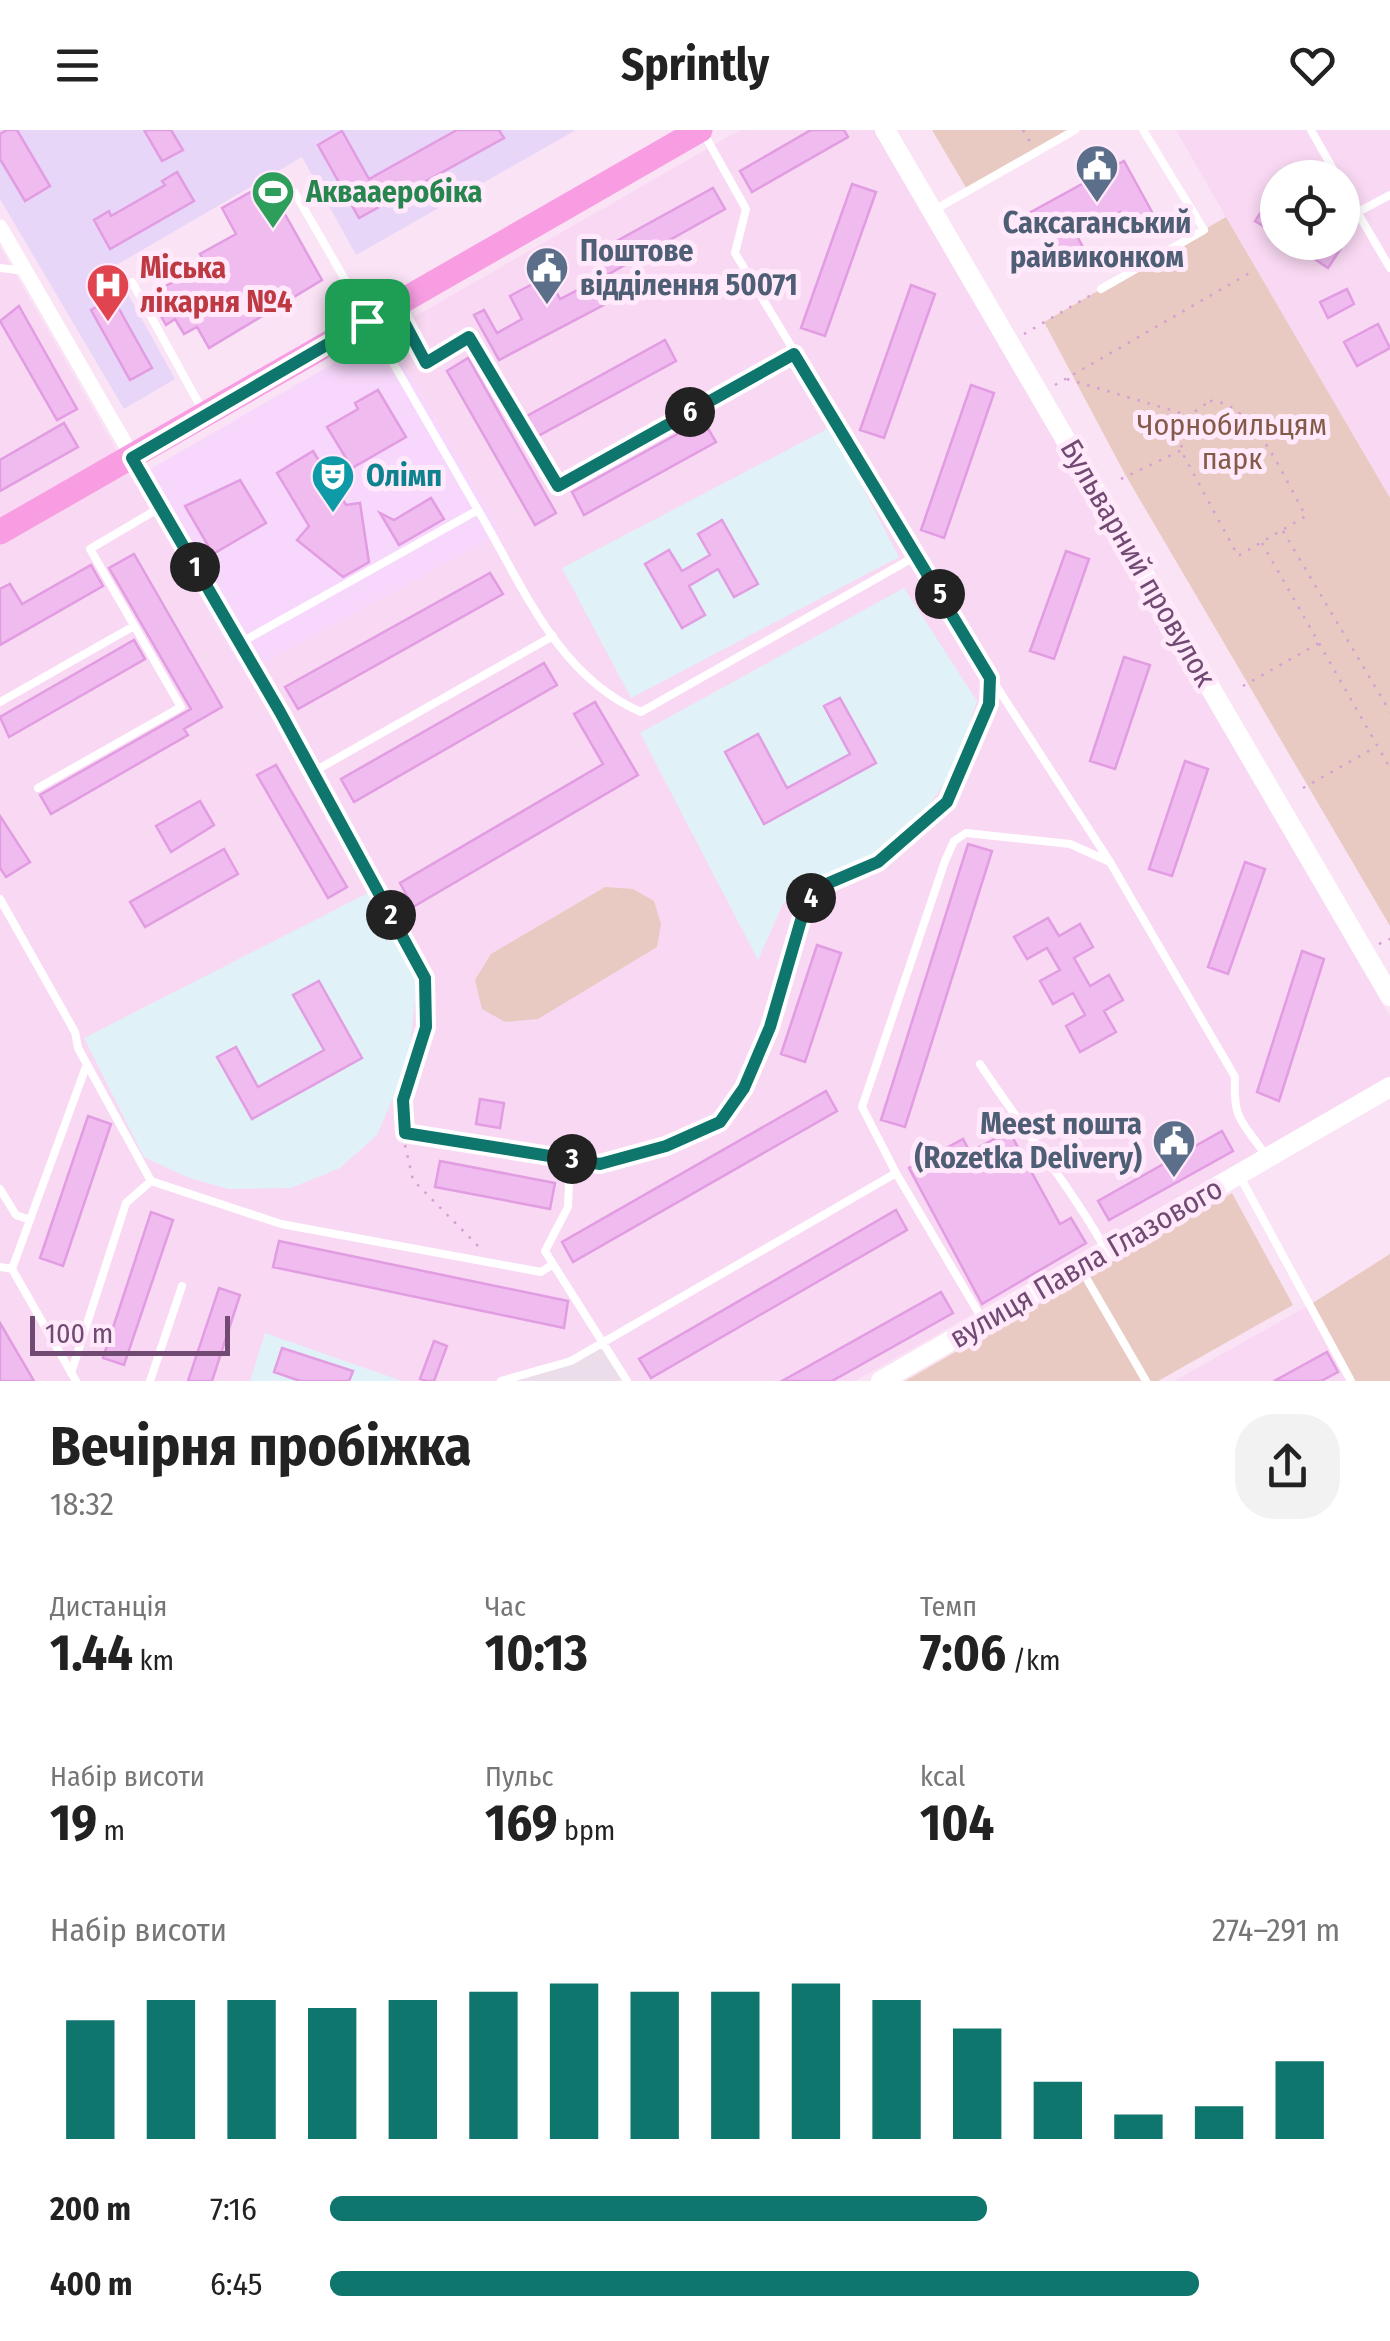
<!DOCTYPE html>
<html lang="uk">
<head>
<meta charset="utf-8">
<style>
	body { margin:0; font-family:"Fira Sans Condensed",sans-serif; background:#f2f2f2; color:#222; height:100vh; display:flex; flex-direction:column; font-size:38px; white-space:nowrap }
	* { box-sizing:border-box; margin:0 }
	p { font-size:32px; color:#767676 }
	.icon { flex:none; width:55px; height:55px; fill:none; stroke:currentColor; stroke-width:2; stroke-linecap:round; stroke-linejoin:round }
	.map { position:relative; height:1251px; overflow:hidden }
	.panel { display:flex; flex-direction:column; background:#fff; flex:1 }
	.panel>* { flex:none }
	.buttons { position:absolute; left:1260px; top:30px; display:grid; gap:20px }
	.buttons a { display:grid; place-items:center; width:100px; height:100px; border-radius:50%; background:#fff; box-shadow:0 5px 15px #0003; font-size:50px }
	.scale { position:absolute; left:30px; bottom:25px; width:200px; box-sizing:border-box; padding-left:10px; border:5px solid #714a73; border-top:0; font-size:28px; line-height:35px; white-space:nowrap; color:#714a73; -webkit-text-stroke:8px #ffe9fa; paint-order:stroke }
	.pin { position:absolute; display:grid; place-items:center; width:85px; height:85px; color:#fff; margin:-42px; border-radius:20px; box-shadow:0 5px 15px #0006 }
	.km { position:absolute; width:50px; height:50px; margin:-25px; border-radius:50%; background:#222; color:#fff; font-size:28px; line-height:50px; text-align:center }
	.round { display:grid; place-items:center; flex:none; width:105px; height:105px; border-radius:40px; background:#f2f2f2 }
	.summary { display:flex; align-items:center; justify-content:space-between; height:170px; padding:0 50px }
	h1 { font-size:55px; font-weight:700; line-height:75px }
	.metrics { display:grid; grid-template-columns:repeat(3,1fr); gap:15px; height:170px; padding:10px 50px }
	.metrics div { display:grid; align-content:center }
	.metrics b { font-size:50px; font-weight:700 }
	.metrics small { font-size:28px; font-weight:400 }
	.metrics p { font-size:28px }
	.chart { height:280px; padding:20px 50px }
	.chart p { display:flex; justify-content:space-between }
	.chart svg { width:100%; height:180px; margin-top:10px; stroke:#0f766e; stroke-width:6 }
	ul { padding:0 50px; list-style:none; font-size:32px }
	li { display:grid; grid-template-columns:160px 120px 1fr; align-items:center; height:75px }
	li i { height:25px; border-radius:12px; background:#0f766e }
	header { display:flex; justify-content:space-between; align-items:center; height:130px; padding:0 50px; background:#fff; font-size:45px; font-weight:700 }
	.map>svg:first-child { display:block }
</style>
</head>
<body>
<header><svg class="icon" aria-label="menu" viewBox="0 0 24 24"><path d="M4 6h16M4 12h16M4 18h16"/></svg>Sprintly<svg class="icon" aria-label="heart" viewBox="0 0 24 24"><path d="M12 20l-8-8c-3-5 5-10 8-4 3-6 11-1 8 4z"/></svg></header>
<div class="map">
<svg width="1390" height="1251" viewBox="0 0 1390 1251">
	<rect width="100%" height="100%" fill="#fbe3f6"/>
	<path fill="#f8d8f2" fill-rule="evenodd" d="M740 0H874L1379 867 1390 887V947L855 1251H0V117L245 544 501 403 386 203Z
		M1176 0H1390V368L1226 87ZM1278 48H1342V112H1278Z
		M1311 1174 1351 1251H1174Z"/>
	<path fill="#f8d7fc" d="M386 203 501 403 245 544 133 349Z"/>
	<path fill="#ebdeea" d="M602 1210 627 1251H501L571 1231Z"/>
	<path fill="#e0f2f8" d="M831 297 899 427 631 568 562 438Z
		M904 458 977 571 953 642 912 698 853 738 814 748 783 774 758 830 640 603Z
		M368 763 418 844 408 933 377 1005 340 1038 291 1058 229 1059 189 1048 144 1027 84 908Z
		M265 1203 402 1251H250Z"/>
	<path fill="#e8d6f9" d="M0 0H576L356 125 302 27 113 137 175 249 124 279 0 69Z"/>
	<path fill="#e8cac2" d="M932 0H1075L968 61Z
		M1226 87 1390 368V796L1126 346 1044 192Z
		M605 757 633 759 654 771 661 794 657 817 538 889 505 892 482 879 475 850 491 824Z
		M1232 1063 1293 1175 1158 1251H905Z
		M1390 1124V1251H1351L1311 1174Z"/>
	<path fill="#f0bbef" stroke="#e29ce2" stroke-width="2.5" d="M7 0H17L50 56 25 71 0 29V4Z
		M144 0H171L183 20 162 31Z
		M457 0H499L504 8 359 88 318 15 342 1 369 49Z
		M811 0H844L848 7 752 62 740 41Z
		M1124 31 1152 82 1127 96 1120 82 1077 106 1084 119 1059 133 1031 82Z
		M177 42 194 71 110 119 94 90 109 81 111 86 165 55 162 51Z
		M852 54 876 62 825 206 801 198Z
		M1278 57V105L1255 91Z
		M713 58 725 79 607 145 595 123Z
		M256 59 271 85 282 79 322 150 209 218 197 197 184 204 175 189 166 195 149 165 206 134 200 124 236 104 222 78Z
		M1289 112H1345L1328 138Z
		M607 145 619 167 499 230 474 185 484 180 497 203 522 189 510 166 523 159 548 146 560 169Z
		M911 155 935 164 884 308 860 300Z
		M1347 159 1354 174 1328 188 1320 172Z
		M113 168 152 238 130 250 91 180Z
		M19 176 77 279 57 290 0 191Z
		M1378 194 1390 218 1357 236 1344 212Z
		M665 210 676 231 538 306 527 286Z
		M468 228 556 383 535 395 447 241Z
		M971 255 994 263 944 408 921 400Z
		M378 260 406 307 352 338 327 297 358 279 355 273Z
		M703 290 716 312 584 385 572 362Z
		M64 293 78 317 0 361V330Z
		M313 321 346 375 360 373 369 432 343 447 297 410 309 396 277 343Z
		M240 350 266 393 213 424 185 376Z
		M431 368 444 389 399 415 380 383 394 390Z
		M722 390 758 454 734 467 718 439 689 456 705 485 682 498 645 434 669 420 682 441 710 425 698 404Z
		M1066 421 1089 429 1054 529 1030 521Z
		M134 424 222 577 184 599 188 605 51 684 40 665 191 579 109 438Z
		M91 435 103 456 0 515V459L10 454 22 474Z
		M490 443 503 464 298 579 285 557Z
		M134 510 145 529 9 607 0 587Z
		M1124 527 1150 535 1115 639 1090 631Z
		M544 533 557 555 354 672 341 649Z
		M840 568 876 633 764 694 725 622 758 604 787 658 850 624 824 576Z
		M595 572 638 645 413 777 400 753 603 634 574 584Z
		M1185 631 1208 639 1172 746 1149 739Z
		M276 635 347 757 328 768 257 645Z
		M200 671 214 695 171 722 156 696Z
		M0 686 30 732 6 747 0 738Z
		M968 714 992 721 905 997 881 990Z
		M224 719 238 744 145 797 130 772Z
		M1245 732 1265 739 1228 844 1208 837Z
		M1048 788 1059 806 1080 794 1093 817 1074 828 1090 856 1109 845 1123 870 1104 881 1116 902 1080 922 1066 896 1085 885 1073 863 1053 874 1040 851 1060 840 1047 818 1027 829 1014 807Z
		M817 815 841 823 805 932 781 924Z
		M1302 821 1324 829 1279 971 1257 962Z
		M319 851 362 928 252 989 217 927 236 917 258 957 324 920 293 865Z
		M826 961 837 981 573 1132 562 1112Z
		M480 969 504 973 500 998 476 994Z
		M88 986 111 994 63 1136 40 1128Z
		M1009 1001 1060 1094 1071 1088 1086 1113 982 1174 909 1038 963 1009 970 1022Z
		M1222 1001 1233 1021 1109 1090 1098 1071Z
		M440 1031 555 1053 550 1079 435 1057Z
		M896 1080 907 1100 651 1248 639 1229Z
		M151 1082 173 1090 124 1235 103 1228Z
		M279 1111 568 1171 564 1198 273 1137Z
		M219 1158 240 1165 212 1251H188Z
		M941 1162 953 1183 832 1251H782Z
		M0 1193 34 1251H0Z
		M434 1211 447 1216 434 1251H427L420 1249Z
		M282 1218 353 1241 349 1251H300L274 1242Z
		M1327 1222 1338 1242 1321 1251H1274Z"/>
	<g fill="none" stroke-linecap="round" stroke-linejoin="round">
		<path stroke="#d59fd4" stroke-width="2.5" stroke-dasharray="2.5 8" stroke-linecap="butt" d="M1023 0 1030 12
			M1024 204 1091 165
			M1067 249 1184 284
			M1055 255 1253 141
			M1210 271C1254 271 1285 351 1306 386L1238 426 1184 326 1181 314 1184 289Z
			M1121 349 1182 320
			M1283 401 1390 582
			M1262 413 1390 638
			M1243 556 1319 513
			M1303 658 1376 617
			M1379 814 1390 809
			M405 1015 413 1050 480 1118"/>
		<path stroke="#fff" stroke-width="8" d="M1311 0 1338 48
			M1342 56 1390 138
			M936 79 1075 0
			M1358 82 1390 65
			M0 138 25 141
			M132 152 203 281
			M1101 159 1204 100 1143 0
			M397 179 425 233 469 207 558 356 794 224
			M478 380C522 454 557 546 641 582L916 426
			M240 513 478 380 295 63
			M991 548 1110 732
			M0 572 134 496
			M313 642 553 506
			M38 658 181 577 90 419 161 377
			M0 769 75 902 78 918 151 1051 281 1094 541 1142 553 1134 545 1121 568 1077 570 1029
			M425 848 426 897 403 969 405 1003 600 1034 665 1016 719 991 744 958 770 897 806 773 824 755 878 733 947 672 989 574 991 548 735 123 746 79 704 4
			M980 934C1021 997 1069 1054 1106 1120
			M896 1043 862 977 945 731 954 711 966 703 1070 714 1110 732 1235 947C1233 990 1241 990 1265 1024
			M1239 1045 1351 1251
			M0 1059 16 1085 30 1090
			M553 1134 627 1251
			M0 1137 12 1139 76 1251
			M12 1139 87 934
			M1081 1139 1146 1251
			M71 1243 126 1073 151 1051
			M150 1251 182 1156
			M501 1251 571 1231 896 1043 984 1192"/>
		<path stroke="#fff" stroke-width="15" d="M0 97 280 582 425 848"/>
		<path stroke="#fff" stroke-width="20" d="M885 0 1390 866
			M881 1251 1390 957"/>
		<path stroke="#f89de2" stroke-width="25" d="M0 402 700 0"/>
	</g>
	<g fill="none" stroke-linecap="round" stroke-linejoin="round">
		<g stroke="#fff" stroke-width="20">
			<path id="route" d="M395 175 426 233 469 207 558 356 794 224 990 548 989 574 947 672 878 732 824 755 806 773 770 897 744 958 720 992 666 1016 600 1034 405 1003 403 970 426 897 425 848 280 582 132 328Z"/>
		</g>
		<use href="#route" stroke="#0f766e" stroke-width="12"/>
	</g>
	<defs>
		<g id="civic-pin" transform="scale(2.25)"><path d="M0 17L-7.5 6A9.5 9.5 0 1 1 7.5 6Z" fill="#5c6f8a" stroke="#ffe9fa"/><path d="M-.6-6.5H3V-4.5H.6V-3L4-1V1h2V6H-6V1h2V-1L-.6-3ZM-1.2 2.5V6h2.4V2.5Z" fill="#fff"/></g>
		<g id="stadium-pin" transform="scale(2.25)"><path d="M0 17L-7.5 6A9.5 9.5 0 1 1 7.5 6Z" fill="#2e9e5b" stroke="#ffe9fa"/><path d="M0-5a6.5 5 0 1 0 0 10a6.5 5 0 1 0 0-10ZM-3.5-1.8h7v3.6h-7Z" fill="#fff"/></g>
		<g id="hospital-pin" transform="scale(2.25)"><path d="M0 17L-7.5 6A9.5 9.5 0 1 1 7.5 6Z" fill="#e0444e" stroke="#ffe9fa"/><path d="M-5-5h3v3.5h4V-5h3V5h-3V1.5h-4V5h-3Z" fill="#fff"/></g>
		<g id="theatre-pin" transform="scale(2.25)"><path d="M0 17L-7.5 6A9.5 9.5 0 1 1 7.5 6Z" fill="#0f9aa8" stroke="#ffe9fa"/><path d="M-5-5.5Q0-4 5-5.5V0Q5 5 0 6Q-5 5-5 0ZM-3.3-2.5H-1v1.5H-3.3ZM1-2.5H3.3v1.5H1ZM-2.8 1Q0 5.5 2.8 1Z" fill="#fff"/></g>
	</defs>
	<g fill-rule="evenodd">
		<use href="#civic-pin" x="1097" y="36"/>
		<use href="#stadium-pin" x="273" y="62"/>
		<use href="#civic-pin" x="547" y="138"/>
		<use href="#hospital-pin" x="108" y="155"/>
		<use href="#theatre-pin" x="333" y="346"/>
		<use href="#civic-pin" x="1174" y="1011"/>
	</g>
	<g text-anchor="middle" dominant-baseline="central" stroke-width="10" stroke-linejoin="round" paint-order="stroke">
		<g font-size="30" font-weight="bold" fill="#27864d" stroke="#ffe9fa" text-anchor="start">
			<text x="306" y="62">Аквааеробіка</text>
		</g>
		<g font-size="30" font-weight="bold" fill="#4e5e75" stroke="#ffe9fa">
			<text x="1097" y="93">Саксаганський<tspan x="1097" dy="34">райвиконком</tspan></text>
			<text x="580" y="121" text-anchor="start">Поштове<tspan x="580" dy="34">відділення 50071</tspan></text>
			<text x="1142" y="994" text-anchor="end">Meest пошта<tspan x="1142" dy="34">(Rozetka Delivery)</tspan></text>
		</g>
		<g font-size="30" font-weight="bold" fill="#be3a42" stroke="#ffe9fa" text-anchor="start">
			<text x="140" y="138">Міська<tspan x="140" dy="34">лікарня №4</tspan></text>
		</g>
		<g font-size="30" fill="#845b48" stroke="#ffe9fa">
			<text x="1232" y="295">Чорнобильцям<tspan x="1232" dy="34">парк</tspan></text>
		</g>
		<g font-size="30" font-weight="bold" fill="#0d838f" stroke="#ffe9fa" text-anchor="start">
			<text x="366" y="346">Олімп</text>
		</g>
		<g font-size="30" fill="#714a73" stroke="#ffe9fa">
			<text transform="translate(1138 433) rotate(60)">Бульварний провулок</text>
			<text transform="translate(1086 1133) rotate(-30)">вулиця Павла Глазового</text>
		</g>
	</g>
</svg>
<div class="buttons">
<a><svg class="icon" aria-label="locate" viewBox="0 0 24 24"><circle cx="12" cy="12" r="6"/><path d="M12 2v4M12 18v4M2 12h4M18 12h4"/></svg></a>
</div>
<div class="scale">100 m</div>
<div class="pin" style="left:367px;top:191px;background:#1e9e55"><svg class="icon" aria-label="arrive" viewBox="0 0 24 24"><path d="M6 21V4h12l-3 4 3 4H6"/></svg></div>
<b class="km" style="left:195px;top:437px">1</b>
<b class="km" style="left:391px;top:785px">2</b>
<b class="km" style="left:572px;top:1029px">3</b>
<b class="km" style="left:811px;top:768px">4</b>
<b class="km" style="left:940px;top:464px">5</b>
<b class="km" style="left:690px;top:282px">6</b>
</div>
<section class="panel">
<div class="summary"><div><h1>Вечірня пробіжка</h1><p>18:32</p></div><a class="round"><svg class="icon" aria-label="share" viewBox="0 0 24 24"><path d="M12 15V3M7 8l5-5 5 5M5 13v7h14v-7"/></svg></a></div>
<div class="metrics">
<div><p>Дистанція</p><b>1.44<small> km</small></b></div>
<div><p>Час</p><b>10:13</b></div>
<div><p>Темп</p><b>7:06<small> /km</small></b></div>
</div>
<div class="metrics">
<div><p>Набір висоти</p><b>19<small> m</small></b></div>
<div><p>Пульс</p><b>169<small> bpm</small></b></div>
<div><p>kcal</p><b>104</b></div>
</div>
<div class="chart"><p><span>Набір висоти</span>274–291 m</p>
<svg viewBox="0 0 160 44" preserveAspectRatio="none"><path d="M5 44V15M15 44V10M25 44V10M35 44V12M45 44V10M55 44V8M65 44V6M75 44V8M85 44V8M95 44V6M105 44V10M115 44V17M125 44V30M135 44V38M145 44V36M155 44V25"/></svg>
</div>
<ul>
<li><b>200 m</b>7:16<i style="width:65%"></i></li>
<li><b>400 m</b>6:45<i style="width:86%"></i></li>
</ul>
</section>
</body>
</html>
